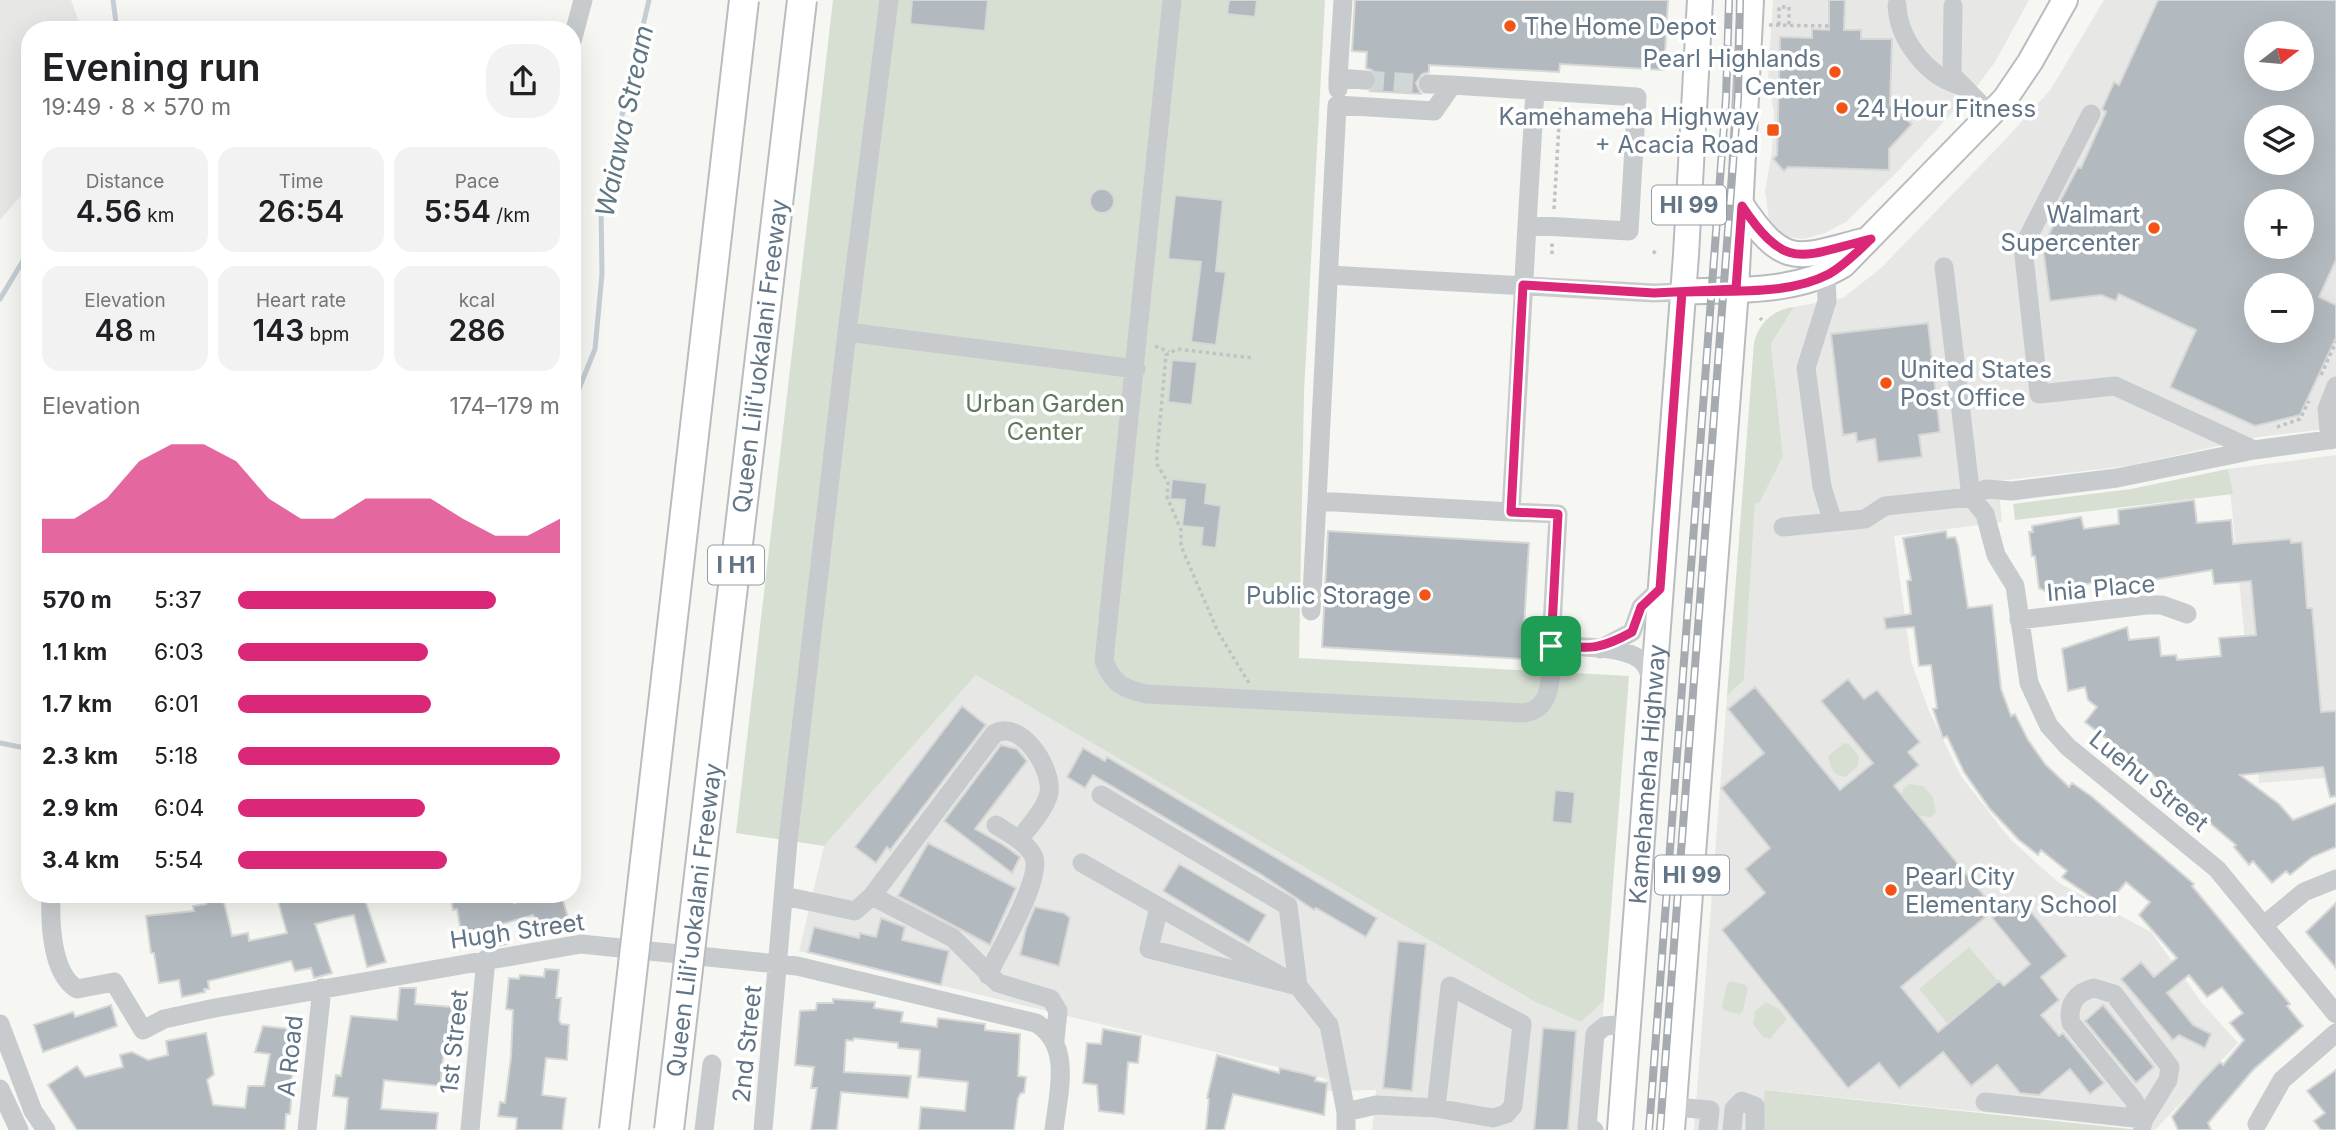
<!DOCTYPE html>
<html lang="en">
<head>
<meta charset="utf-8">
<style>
	body { margin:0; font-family:Inter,sans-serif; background:#f2f2f2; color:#202124; height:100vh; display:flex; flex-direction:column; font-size:26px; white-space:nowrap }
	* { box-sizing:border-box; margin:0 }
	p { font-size:23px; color:#757577 }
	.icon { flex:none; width:38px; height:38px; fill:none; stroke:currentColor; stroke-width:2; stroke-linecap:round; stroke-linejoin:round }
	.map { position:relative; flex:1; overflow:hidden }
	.drawer { position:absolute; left:21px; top:21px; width:560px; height:882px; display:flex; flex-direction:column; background:#fff; border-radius:28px; box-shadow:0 7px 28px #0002 }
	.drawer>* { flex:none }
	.needle { width:46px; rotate:74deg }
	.tools { position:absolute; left:2244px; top:21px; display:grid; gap:14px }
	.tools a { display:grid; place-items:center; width:70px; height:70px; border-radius:50%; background:#fff; box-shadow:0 7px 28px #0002; font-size:35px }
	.pin { position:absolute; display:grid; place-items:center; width:60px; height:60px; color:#fff; margin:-30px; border-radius:14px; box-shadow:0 4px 10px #0006 }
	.round { display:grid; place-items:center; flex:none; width:74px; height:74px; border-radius:28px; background:#f2f2f2 }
	.headline { display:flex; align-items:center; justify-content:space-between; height:119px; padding:0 21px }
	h1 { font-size:38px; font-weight:600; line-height:52px }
	.metrics { display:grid; grid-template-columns:repeat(3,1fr); gap:10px; height:119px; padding:7px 21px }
	.metrics div { display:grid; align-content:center; border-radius:18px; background:#f2f2f2; text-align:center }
	.metrics b { font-size:30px; font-weight:600 }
	.metrics small { font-size:19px; font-weight:400 }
	.metrics p { font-size:19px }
	.chart { height:196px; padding:14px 21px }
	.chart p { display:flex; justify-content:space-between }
	.chart svg { width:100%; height:126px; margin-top:7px; fill:#db2777; opacity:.7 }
	ul { padding:0 21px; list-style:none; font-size:23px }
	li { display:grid; grid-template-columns:112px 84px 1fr; align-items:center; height:52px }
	li i { height:18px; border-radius:9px; background:#db2777 }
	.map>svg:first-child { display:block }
</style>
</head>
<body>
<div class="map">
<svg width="2336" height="1130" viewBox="0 0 2336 1130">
	<rect width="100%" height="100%" fill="#f6f6f2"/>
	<path fill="#e7e8e6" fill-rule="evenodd" d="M0 0H71L82 30H30V185L0 220Z
		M1773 0H2029L1995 62 1978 85 1899 170 1846 222 1825 233 1803 239 1788 237 1776 229 1769 219 1765 191 1772 151 1774 112 1768 81Z
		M2104 0H2336V428L2258 437 2128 466 1998 481 2002 522 1894 536 1911 661 1929 711 1961 776 2010 839 2059 883 2151 932 2202 1003 2238 1043 2155 1130 1766 1090 1761 1130H1694L1727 696 1744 680 1755 504 1783 456 1771 344 1794 307 1843 298 1881 268 2003 142 2051 89ZM2256 33H2301V79H2256ZM2256 117H2301V163H2256ZM2256 201H2301V247H2256ZM2256 285H2301V331H2256Z
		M2336 455V777L2259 783 2228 469Z
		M976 675 1581 1022 1604 1001 1595 1130H1372L1376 1090 1327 1091V1079L799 951 824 846Z"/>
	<path fill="#d7dfd3" d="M833 0H1325L1304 392 1299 658 1629 676 1604 1001 1581 1022 1534 1001 976 675 824 846 736 833Z
		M1794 307 1771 344 1783 456 1759 503 1755 504 1744 680 1727 696 1754 343C1759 322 1773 310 1794 307Z
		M2228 469 2233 494 2015 520 2013 504 2131 489Z
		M1844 743 1849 744 1859 756 1858 766 1845 777C1832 775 1831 769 1828 756Z
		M1909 784 1923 786 1933 797 1936 812 1931 817 1919 816 1902 795 1903 789Z
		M1969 947 1998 981 1947 1023 1919 989Z
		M1730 981 1745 985 1748 988 1743 1011 1739 1014 1725 1011 1722 1007 1727 984Z
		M1766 1002 1779 1009 1787 1019 1770 1039 1763 1037 1753 1024 1755 1011Z
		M1765 1090 2140 1130H1761Z"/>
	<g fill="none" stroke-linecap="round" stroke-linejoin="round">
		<path stroke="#c5ced4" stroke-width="5" d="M113 0 117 30
			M0 299 30 249
			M572 406 595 349 602 274 601 205 649 0
			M0 743 30 749"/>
	</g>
	<path fill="#b3babf" stroke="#d7d8d5" stroke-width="2" fill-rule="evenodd" d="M912 0H988L985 31 910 24Z
		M1229 0H1257L1255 17 1227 14Z
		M1355 0H1668L1664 70 1560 64 1559 72 1429 65V72L1422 74 1416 83 1421 94 1370 91 1377 80 1372 70 1366 68 1367 52 1352 51Z
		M1829 0H1845L1844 30H1861V39H1892L1890 105 1912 124 1889 149V170L1788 167 1784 171 1773 159 1777 155 1780 37 1812 38V29L1829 30Z
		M2158 0H2336V260L2319 297 2336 305V338L2300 415 2255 426 2170 387 2196 330 2119 294 2116 301 2101 295 2050 301 2043 248 2061 208 2057 207 2078 167 2081 168 2106 112 2102 109 2114 82 2119 85ZM2256 33H2301V79H2256ZM2256 117H2301V163H2256ZM2256 201H2301V247H2256ZM2256 285H2301V331H2256Z
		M1090 201a12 12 0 1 1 24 0a12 12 0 1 1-24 0Z
		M1175 195 1223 200 1216 271 1226 272 1216 345 1191 342 1201 262 1168 259Z
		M1928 323 1940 432 1919 435 1922 457 1878 462 1875 439 1857 442 1856 433 1843 435 1831 334Z
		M1172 360 1197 362 1192 405 1168 402Z
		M1172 479 1207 483 1205 503 1221 506 1216 548 1201 546 1203 528 1182 526 1185 500 1170 499Z
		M2194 500 2197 523 2231 520 2233 544 2290 539 2291 543 2302 542 2307 608H2312L2321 712 2336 711V796L2330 797 2323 767 2240 775 2279 804 2293 820 2336 803V847L2312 857 2290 875 2286 871 2272 883 2253 861 2249 865 2234 847 2236 845 2193 809 2194 807 2085 722 2097 707 2088 700 2085 687 2068 691 2062 649 2127 627 2129 640 2159 637 2161 656 2176 655 2177 660 2221 656 2219 638 2256 635 2251 581 2214 584 2212 570 2146 581 2098 582 2045 591 2039 588 2035 556H2032L2029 532H2033L2032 526 2081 517 2084 529 2119 524 2118 510Z
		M1328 531 1529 543 1522 659 1322 647Z
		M1946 531 1947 538 1955 537 1958 545 1968 608 1992 605 2001 689 2011 716 2015 714 2028 740 2045 764 2069 787 2072 783 2091 796 2194 884 2192 886 2290 1004 2287 1006 2303 1026 2253 1070 2208 1123 2211 1130H2178L2172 1117 2201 1082 2220 1062 2223 1065 2244 1040 2230 1023 2243 1013 2222 987 2207 997 2189 975 2167 993 2193 1025 2211 1034 2205 1048 2179 1035 2173 1040 2121 979 2141 962 2154 977 2177 958 2139 915 2150 902 2126 882 2107 905H2103L2062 877 2067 871 2041 850 2038 855 2019 840 1990 809 1964 772 1947 736 1943 738 1933 709 1937 708 1931 665 1919 666 1914 627 1886 629 1884 618 1911 614 1907 581 1911 580 1903 538Z
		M1848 679 1864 699 1877 690 1920 742 1908 752 1919 765 1894 786 1995 909 1901 987 1938 1032 1999 981 2004 986 2030 964 1992 918 2019 897 2067 956 2041 977 2059 1000 2041 1015 2059 1036 2063 1033 2104 1083 2090 1094 2070 1069 2039 1095 2020 1093 1997 1065 1971 1086 1943 1052 1899 1088 1879 1063 1848 1088 1722 930 1765 893 1745 869 1770 848 1721 788 1764 753 1728 709 1755 687 1840 790 1873 763 1821 701Z
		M962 706 986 725 890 850 887 847 876 863 855 847Z
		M1001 745 1017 749 1027 761 975 829 1002 844 1020 857 1012 873 944 821Z
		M1083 748 1105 761 1107 757 1377 918 1366 937 1316 908 1314 910 1262 875 1093 775 1085 788 1067 777Z
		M1555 790 1575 792 1572 824 1552 822Z
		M928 843 1016 888 990 945 898 896Z
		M1179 864 1266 915 1249 943 1163 891Z
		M222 894 232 936 248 933 249 941 287 933 276 894H363L386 962 367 967 354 915 343 917 315 924 332 973 314 978 311 968 295 971 291 961 208 981 209 989H204L205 992 182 997 179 980 159 983 154 953H151L146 916 194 911 193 906 206 904 205 897Z
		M450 894H512L514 903 544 894H561L569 921 555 926 554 921 538 925 533 915 502 924 507 944 492 947 491 943 464 948 457 909 453 910Z
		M2336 903V968L2306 932Z
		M1035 907 1064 913 1070 918 1059 966 1020 955 1026 928Z
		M881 918 905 927 902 940 949 951 941 985 808 952 814 927 859 938 860 933 876 937Z
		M1398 941 1426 944 1412 1091 1383 1088Z
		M545 969 559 970 556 998H561L559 1020 561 1024 569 1025 567 1060 546 1058 542 1095 566 1098 562 1130H516L517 1118 498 1116 500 1102 505 1103 511 1057 513 1010 506 1009 509 978 519 979 520 975 544 977Z
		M400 988H416L415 1004 452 1007 448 1050H444L440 1086 384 1080 381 1109 438 1113 436 1130H345L348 1098 333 1096 336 1075 341 1076 351 1016 397 1020Z
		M833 999 875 1002 874 1008 903 1012 901 1022 937 1027 938 1018 985 1024V1030L1020 1034 1018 1076 1026 1077 1024 1093H1021L1018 1098 1014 1130H919L921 1107 965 1111 968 1082 918 1077 920 1050 898 1048V1043L854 1038 853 1041 846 1040 844 1072 911 1076 908 1098 841 1092 837 1130H811L817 1088H811L814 1067 795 1065 800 1011 816 1010 817 1003H833Z
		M111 1005 117 1026 43 1052 34 1025 73 1012 75 1017Z
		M2103 1005 2154 1067 2136 1083 2085 1021Z
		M263 1026 298 1030 290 1090H292L290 1114H286L285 1130H77L48 1085 77 1066 85 1077 123 1067 120 1055 132 1052 148 1060 168 1055 166 1041 206 1033 214 1074 207 1080 213 1105 245 1108 248 1086H264L270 1054 255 1052Z
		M1543 1028 1576 1031 1568 1130H1534Z
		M1103 1029 1141 1036 1138 1063 1128 1062 1124 1114 1099 1111 1097 1085 1083 1083 1087 1043 1101 1044Z
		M1217 1055 1279 1073 1280 1068 1306 1074 1316 1077 1315 1081 1327 1083 1324 1115 1233 1094 1224 1130H1206L1209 1099 1207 1098Z
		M2336 1070V1130H2321L2314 1121 2325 1113 2307 1091Z"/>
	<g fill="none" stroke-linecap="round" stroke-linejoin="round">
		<path stroke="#d1d6d7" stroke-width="19" stroke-dasharray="19 10" stroke-linecap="butt" d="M1365 80 1428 84"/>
		<g stroke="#b8bcc0" stroke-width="28">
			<g id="major">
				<path d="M1742 206C1786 271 1798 257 1867 240"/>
				<path d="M1682 292C1736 289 1795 294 1843 265L2005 99 2030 62 2065 0"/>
				<path id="s1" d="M1620 1130 1686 255 1700 0"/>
				<path d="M1672 1130 1736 289 1751 0"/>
			</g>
		</g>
		<path stroke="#c0c2c4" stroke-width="3.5" stroke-dasharray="3.5 3.5" stroke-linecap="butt" d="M1769 25 1829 26
			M1779 25V7H1789V25
			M1554 209 1560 108
			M1653 251 1656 254
			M1552 254V242
			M1760 318 1762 320
			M1155 346 1169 352
			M2321 375 2336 342
			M2277 427 2300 419 2309 401
			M1249 683 1218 632 1181 546V530L1167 497 1168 483 1157 464V454L1166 355 1177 349 1253 358"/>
		<path stroke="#c8cbce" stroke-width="19" d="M1172 0 1104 661C1113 684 1122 688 1146 694L1524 713C1556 708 1550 671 1551 646 1574 647 1626 645 1643 662 1648 667 1650 676 1653 682
			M1897 5C1898 39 1927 76 1959 85
			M1953 6 1952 75 1991 115
			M572 41 583 0
			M1338 78 1343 0
			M1428 84 1452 85
			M1452 85 1637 97 1629 231 1527 225 1511 512 1317 501 1337 105 1434 111Z
			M1338 89V78L1365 80
			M2091 114 2023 247 2039 394 2115 386 2254 450
			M1527 225 1535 91
			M1944 267 1971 497 1985 514 1996 555 2015 586 2029 683 2049 726 2068 747 2217 869 2336 1014
			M1329 275 1654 293 1682 292
			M1826 275 1827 301 1806 368 1822 487 1833 522
			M847 332 1136 369
			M2330 440 2327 409 2336 386
			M1511 512 1558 514 1551 646
			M1783 527 1865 519 1885 506 1971 497 1986 489 2012 491 2117 478 2254 450 2336 439
			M1311 611 1317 501
			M2019 620 2146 605H2162L2187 614
			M1600 649 1632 632 1641 607 1660 589
			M1101 795 1288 906 1298 986 1149 949 1159 907
			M1082 863 1298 986 1329 1025 1346 1112V1130
			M51 894C50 922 51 973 77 989L114 982 143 1030 164 1019 215 1008 581 944 797 966 1036 1023C1073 1045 1058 1094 1054 1130
			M784 896 855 911 872 896 994 734C1021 718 1053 769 1049 793 1045 810 1029 826 1019 840
			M872 896 953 938 998 983 1051 999 1058 1011 1055 1040
			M2264 925 2304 892 2336 879
			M988 975C998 952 1045 876 1033 855 1026 842 1008 833 996 825
			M2094 988 2114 994 2170 1067 2168 1080 2144 1119 2133 1099 2071 1023C2067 1005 2076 992 2094 988Z
			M0 1024 33 1111 46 1130
			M0 1089 19 1130
			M1985 1102 2144 1119 2142 1126
			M1674 1107 1710 1110 1708 1130
			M1346 1112 1376 1105 1436 1108 1493 1118 1506 1114 1513 1106 1522 1024 1450 986 1436 1108
			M2257 1124 2282 1080 2336 1033
			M307 1130 322 988
			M470 1130 486 959
			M704 1130 712 1064
			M763 1130 788 841 847 332 889 0
			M1594 1130 1587 1127 1595 1034 1605 1026 1628 1024
			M1732 1130 1734 1109 1742 1101 1755 1106V1130"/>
		<use href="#major" stroke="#fff" stroke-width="24"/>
		<g stroke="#a5abb1" stroke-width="8">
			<path id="rail" d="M1649 1130 1726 98 1729 0
				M1660 1130 1738 98 1740 0"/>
		</g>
		<use href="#rail" stroke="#fff" stroke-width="5" stroke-dasharray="16" stroke-linecap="butt"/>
		<g stroke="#b9bcbf" stroke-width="32" stroke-linecap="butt">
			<path id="highway-bridge" d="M614 1130 744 0
				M669 1130 802 0"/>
		</g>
		<use href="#highway-bridge" stroke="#fff" stroke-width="28"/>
	</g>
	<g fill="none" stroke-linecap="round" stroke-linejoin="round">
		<g stroke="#fff" stroke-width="14">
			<path id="route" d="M1551 646C1589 648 1598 651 1632 632L1641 607 1660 589 1682 292C1728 290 1787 296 1829 274 1845 265 1858 251 1871 239 1801 256 1787 273 1742 206L1736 289 1654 293 1523 285 1511 512 1558 514 1551 646"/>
		</g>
		<use href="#route" stroke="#db2777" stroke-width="9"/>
	</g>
	<g fill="#f35315" stroke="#fff" stroke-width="2.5">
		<circle cx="1510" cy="26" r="7"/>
		<circle cx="1835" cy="72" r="7"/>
		<circle cx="1842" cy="108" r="7"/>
		<rect x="1766" y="123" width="14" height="14" rx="3.5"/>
		<circle cx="2154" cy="228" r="7"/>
		<circle cx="1886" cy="383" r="7"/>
		<circle cx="1425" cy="595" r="7"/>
		<circle cx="1891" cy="890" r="7"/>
	</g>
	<g text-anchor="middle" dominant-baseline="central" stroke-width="7" stroke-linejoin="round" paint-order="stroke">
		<g fill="#fff" stroke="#919eaa" stroke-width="2">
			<rect x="1652" y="185.5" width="74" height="39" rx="5"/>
			<rect x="708" y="545.5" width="56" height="39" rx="5"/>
			<rect x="1655" y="855.5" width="74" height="39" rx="5"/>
		</g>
		<g font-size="23" font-weight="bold" fill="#627586">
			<text x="1689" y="205">HI 99</text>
			<text x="736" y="565">I H1</text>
			<text x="1692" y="875">HI 99</text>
		</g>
		<g font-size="24" fill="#627586" stroke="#fff" text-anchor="start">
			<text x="1524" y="26">The Home Depot</text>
			<text x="1821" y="58" text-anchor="end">Pearl Highlands<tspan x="1821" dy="28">Center</tspan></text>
			<text x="1856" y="108">24 Hour Fitness</text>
			<text x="1759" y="116" text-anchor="end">Kamehameha Highway<tspan x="1759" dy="28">+ Acacia Road</tspan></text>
			<text x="2140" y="214" text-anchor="end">Walmart<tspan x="2140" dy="28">Supercenter</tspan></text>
			<text x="1900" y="369">United States<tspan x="1900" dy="28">Post Office</tspan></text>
			<text x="1411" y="595" text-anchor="end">Public Storage</text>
			<text x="1905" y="876">Pearl City<tspan x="1905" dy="28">Elementary School</tspan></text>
		</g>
		<g font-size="24" fill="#627586" stroke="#fff">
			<text transform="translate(760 356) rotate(-83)">Queen Liliʻuokalani Freeway</text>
			<text transform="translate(2101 588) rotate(-5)">Inia Place</text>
			<text stroke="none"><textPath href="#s1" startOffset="357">Kamehameha Highway</textPath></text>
			<text transform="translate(2149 781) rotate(39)">Luehu Street</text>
			<text transform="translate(694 920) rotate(-83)">Queen Liliʻuokalani Freeway</text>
			<text transform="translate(517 931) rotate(-8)">Hugh Street</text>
			<text transform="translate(454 1042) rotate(-84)">1st Street</text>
			<text transform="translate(747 1044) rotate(-84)">2nd Street</text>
			<text transform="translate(290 1056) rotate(-84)">A Road</text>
		</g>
		<g font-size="24" fill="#62785e" stroke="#fff">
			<text x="1045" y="403">Urban Garden<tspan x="1045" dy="28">Center</tspan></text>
		</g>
		<g font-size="26" font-style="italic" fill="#5e7783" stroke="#fff">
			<text transform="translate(624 121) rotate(-78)">Waiawa Stream</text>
		</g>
	</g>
</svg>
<div class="tools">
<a><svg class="needle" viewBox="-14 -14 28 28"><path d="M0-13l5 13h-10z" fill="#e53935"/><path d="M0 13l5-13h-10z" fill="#757577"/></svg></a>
<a><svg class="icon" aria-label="layers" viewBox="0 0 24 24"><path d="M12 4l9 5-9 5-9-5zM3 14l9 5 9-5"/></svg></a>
<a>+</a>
<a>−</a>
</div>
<div class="pin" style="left:1551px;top:646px;background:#1e9e55"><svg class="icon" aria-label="arrive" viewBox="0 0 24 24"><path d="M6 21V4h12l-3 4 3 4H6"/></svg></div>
<section class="drawer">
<div class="headline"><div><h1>Evening run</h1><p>19:49 · 8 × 570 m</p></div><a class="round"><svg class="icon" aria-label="share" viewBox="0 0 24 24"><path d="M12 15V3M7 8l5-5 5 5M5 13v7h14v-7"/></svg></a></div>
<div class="metrics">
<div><p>Distance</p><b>4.56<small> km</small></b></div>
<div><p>Time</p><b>26:54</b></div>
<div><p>Pace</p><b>5:54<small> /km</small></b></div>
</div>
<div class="metrics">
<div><p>Elevation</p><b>48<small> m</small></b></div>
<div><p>Heart rate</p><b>143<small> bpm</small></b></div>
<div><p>kcal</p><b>286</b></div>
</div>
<div class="chart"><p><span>Elevation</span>174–179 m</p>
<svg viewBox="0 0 160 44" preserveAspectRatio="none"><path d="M0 44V32L10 32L20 25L30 12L40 6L50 6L60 12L70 25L80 32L90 32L100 25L110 25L120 25L130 32L140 38L150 38L160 32V44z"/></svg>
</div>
<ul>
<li><b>570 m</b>5:37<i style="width:80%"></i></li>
<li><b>1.1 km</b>6:03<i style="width:59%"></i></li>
<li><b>1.7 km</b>6:01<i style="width:60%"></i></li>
<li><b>2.3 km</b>5:18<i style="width:100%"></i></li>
<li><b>2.9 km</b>6:04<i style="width:58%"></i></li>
<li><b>3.4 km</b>5:54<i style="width:65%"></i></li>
</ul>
</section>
</div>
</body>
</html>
